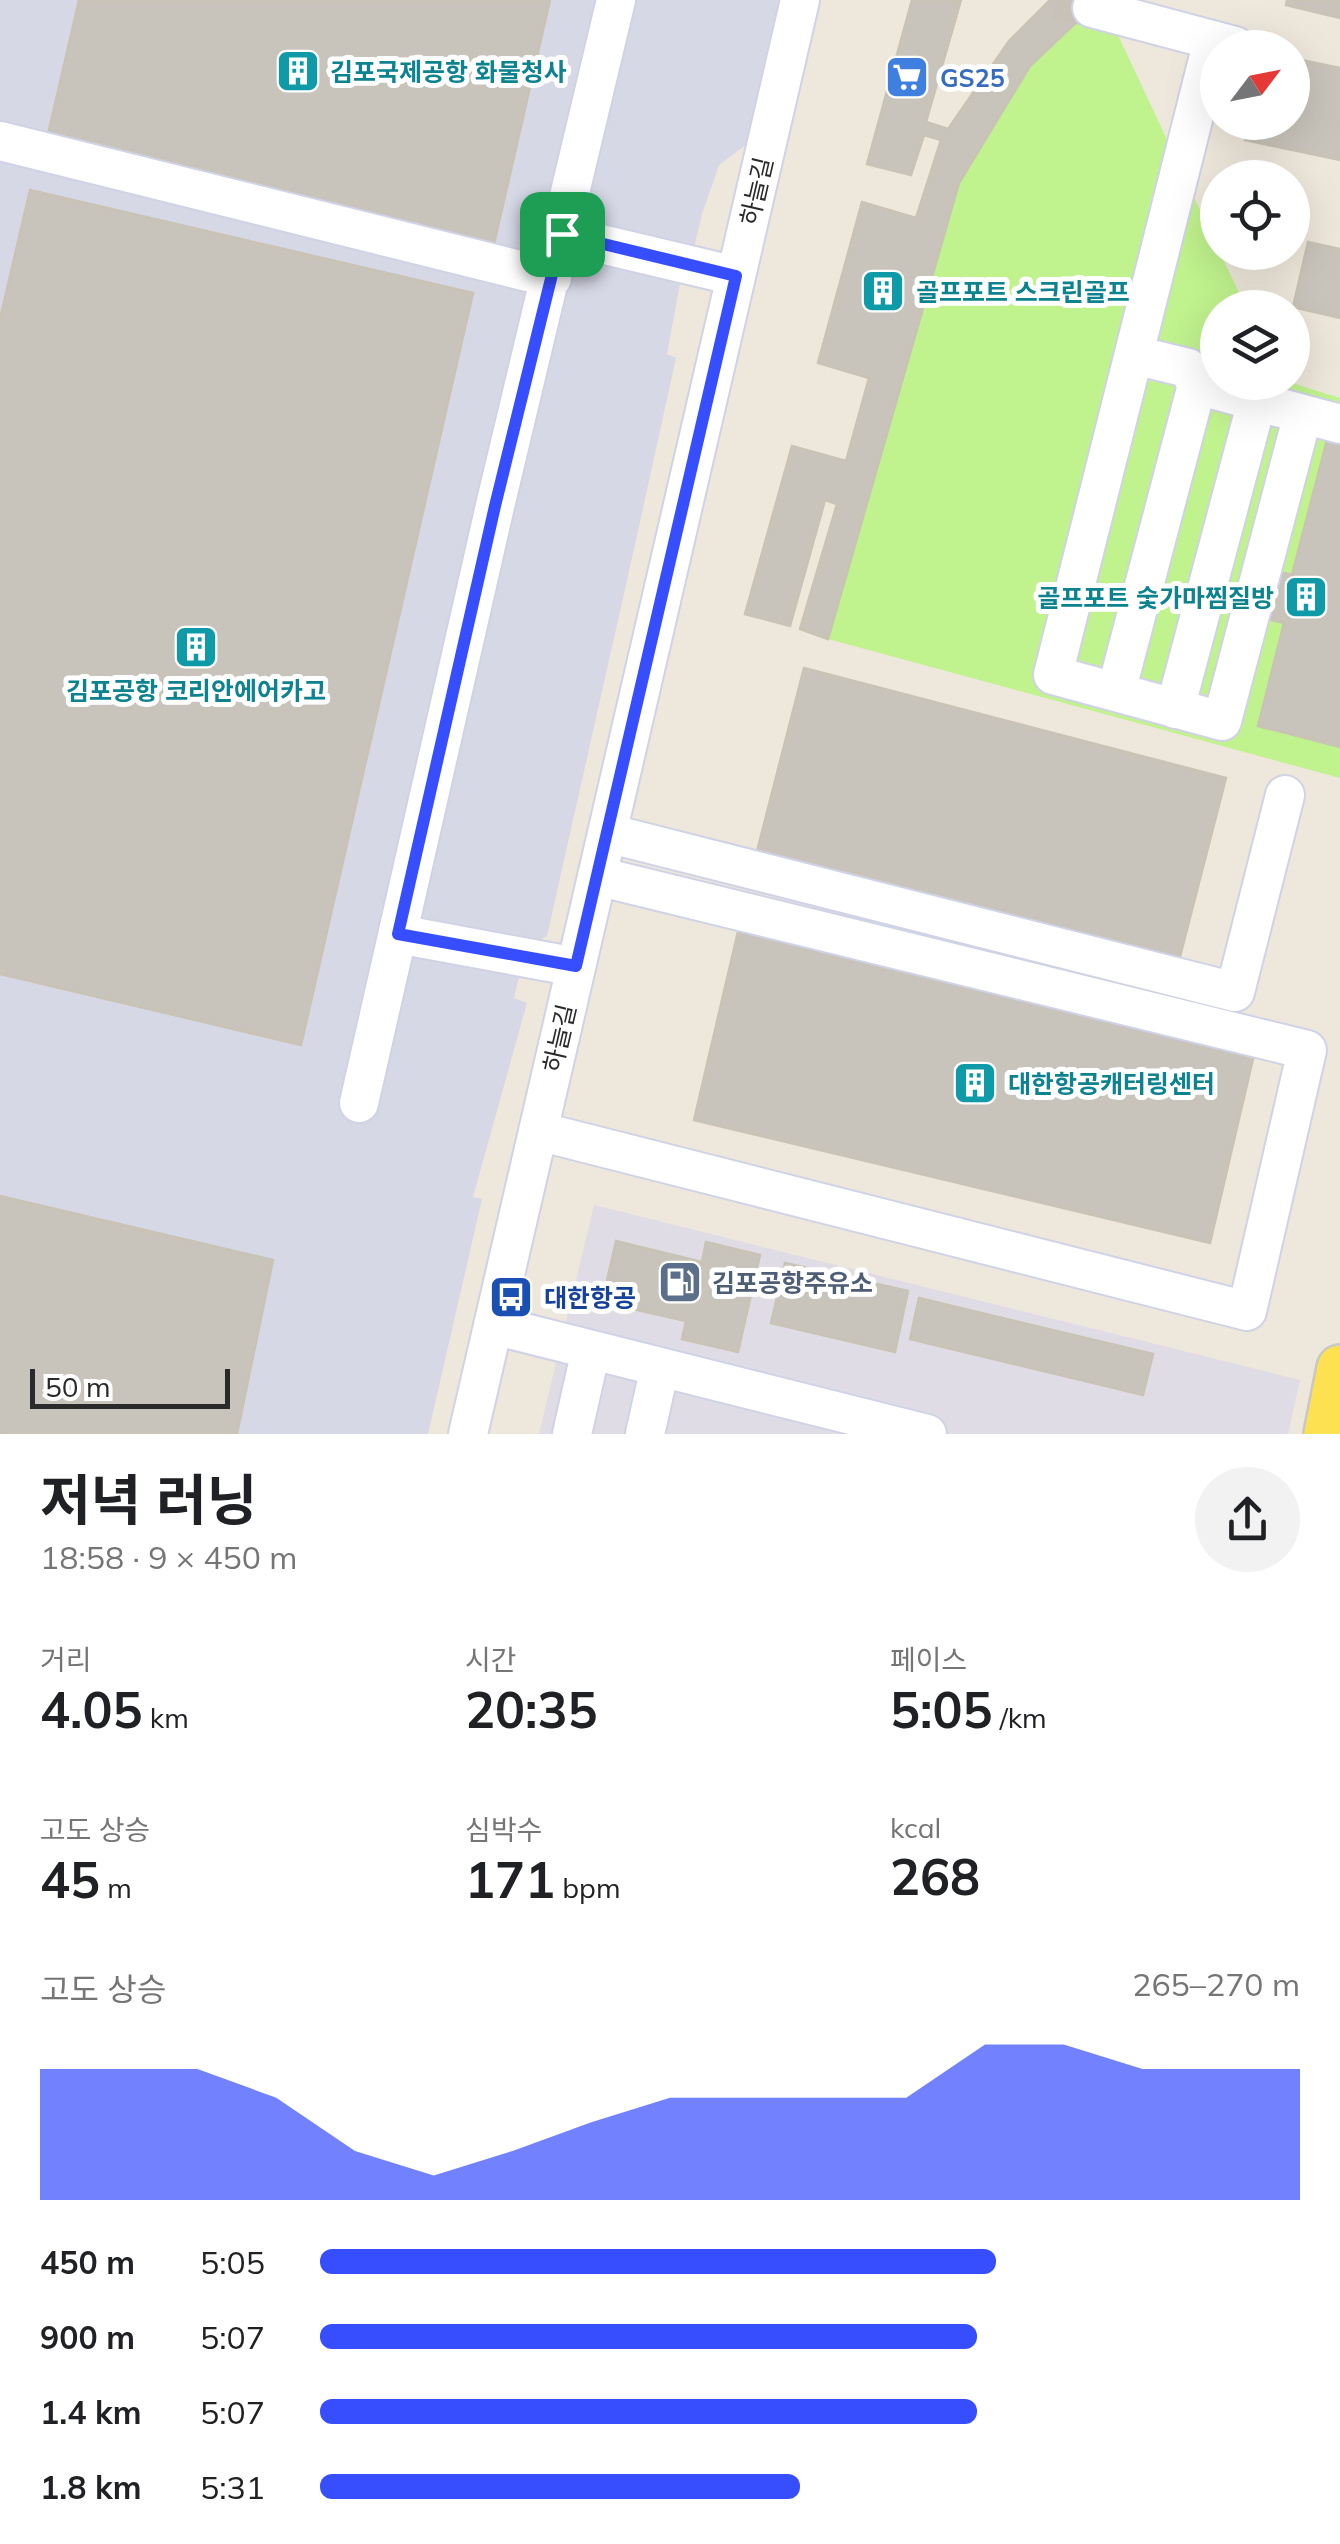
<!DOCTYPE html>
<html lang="ko">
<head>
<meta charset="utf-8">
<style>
	body { margin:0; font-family:Mulish,"Noto Sans KR",sans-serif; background:#f2f2f2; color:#202124; height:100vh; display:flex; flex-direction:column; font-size:38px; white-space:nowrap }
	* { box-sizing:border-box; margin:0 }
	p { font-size:32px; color:#757577 }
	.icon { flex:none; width:55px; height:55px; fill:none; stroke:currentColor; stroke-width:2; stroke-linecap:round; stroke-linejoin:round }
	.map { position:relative; height:1434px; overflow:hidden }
	.side { display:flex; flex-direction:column; background:#fff; flex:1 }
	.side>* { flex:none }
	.needle { width:65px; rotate:58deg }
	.buttons { position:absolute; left:1200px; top:30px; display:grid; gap:20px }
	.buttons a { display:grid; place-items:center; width:110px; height:110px; border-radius:50%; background:#fff; box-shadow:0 10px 40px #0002; font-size:50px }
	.scale { position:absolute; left:30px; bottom:25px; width:200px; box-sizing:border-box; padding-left:10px; border:5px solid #2a2a2a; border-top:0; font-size:28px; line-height:35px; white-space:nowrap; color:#2a2a2a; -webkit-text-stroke:8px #fff; paint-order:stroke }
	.pin { position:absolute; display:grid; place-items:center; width:85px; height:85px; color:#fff; margin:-42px; border-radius:20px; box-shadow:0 5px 15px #0006 }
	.round { display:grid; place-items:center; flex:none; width:105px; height:105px; border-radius:52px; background:#f2f2f2 }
	.summary { display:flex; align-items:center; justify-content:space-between; height:170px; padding:0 40px }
	h1 { font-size:55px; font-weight:700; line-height:75px }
	.stats { display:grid; grid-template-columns:repeat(3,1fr); gap:15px; height:170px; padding:10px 40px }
	.stats div { display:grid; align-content:center }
	.stats b { font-size:50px; font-weight:700 }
	.stats small { font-size:28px; font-weight:400 }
	.stats p { font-size:28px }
	.chart { height:280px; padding:20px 40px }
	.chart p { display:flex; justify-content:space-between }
	.chart svg { width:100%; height:180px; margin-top:10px; fill:#374eff; opacity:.7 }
	ul { padding:0 40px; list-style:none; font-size:32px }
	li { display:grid; grid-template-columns:160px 120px 1fr; align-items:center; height:75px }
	li i { height:25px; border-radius:12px; background:#374eff }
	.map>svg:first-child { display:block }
</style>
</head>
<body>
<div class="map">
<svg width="1340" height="1434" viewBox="0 0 1340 1434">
	<rect width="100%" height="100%" fill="#eee7db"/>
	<path fill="#e0dce6" d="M594 1205 1300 1380 1288 1434H539Z"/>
	<path fill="#d7d8e6" d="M0 0H790L762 133 719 165 702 214 688 273H682L667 354 676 358 636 540 547 936 526 947 514 998 527 1003 473 1197 482 1199 428 1434H0Z"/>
	<path fill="#c0f28d" d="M1077 22 1117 33 1217 246 1218 252 1220 253 1246 307 1218 308V382L1292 383 1340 398V778L828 639 959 183 1030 66Z"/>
	<path fill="#c9c4bb" stroke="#c9c3b5" stroke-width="2.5" d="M79 0H550L494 244 46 143Z
		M912 0H961L926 122 948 129 1009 41 1050 0H1100L1030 66 959 183 828 639 800 629 837 504 825 500 790 626 745 614 792 446 846 461 869 378 818 363 862 202 916 218 941 140 924 135 911 175 867 164Z
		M1287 0H1340V18L1286 5Z
		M1292 58 1340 68V160L1245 140 1249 122H1292Z
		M30 190 473 293 301 1045 0 974V319Z
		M1308 242 1340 249V318L1293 307Z
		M1328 436 1340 439V747L1258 726 1284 623 1267 619 1279 572 1292 575Z
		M804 668 1226 778 1176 972 754 863Z
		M740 923 1256 1046 1210 1243 694 1120Z
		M0 1196 273 1260 237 1434H0Z
		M616 1241 702 1262 706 1242 760 1255 738 1352 682 1339 686 1321 602 1302Z
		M785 1263 908 1291 895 1352 771 1323Z
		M919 1298 1153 1354 1143 1395 910 1339Z"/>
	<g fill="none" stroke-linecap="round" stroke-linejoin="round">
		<path stroke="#c7c1b8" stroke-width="38" stroke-dasharray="38 19" stroke-linecap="butt" d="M1057 0 1092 8"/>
		<g stroke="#d0d3e5" stroke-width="42">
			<path id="minor" d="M1092 8 1235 46
				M0 141 552 278
				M563 235 736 276
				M1134 355 1188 368 1197 385 1303 414 1222 721 1053 675 1213 40
				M1303 414 1340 424
				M1116 692 1197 385
				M1175 709 1257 401
				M607 833 1235 992 1285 795
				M398 934 576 967
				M359 1103 495 506 616 0
				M538 1131 1247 1311 1307 1050 597 876
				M493 1325 927 1434
				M468 1434 800 0
				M572 1434 591 1350
				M645 1434 660 1367"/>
		</g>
		<g stroke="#c8c8c8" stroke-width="50">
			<path id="major" d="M1327 1434 1340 1368"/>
		</g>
		<use href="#minor" stroke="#fff" stroke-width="38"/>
		<use href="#major" stroke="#fde151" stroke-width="45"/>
	</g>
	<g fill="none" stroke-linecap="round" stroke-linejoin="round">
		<g stroke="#fff" stroke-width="20">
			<path id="route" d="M562 234 736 276 576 966 398 934 495 506Z"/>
		</g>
		<use href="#route" stroke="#374eff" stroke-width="12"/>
	</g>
	<defs>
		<g id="building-square" transform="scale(2.25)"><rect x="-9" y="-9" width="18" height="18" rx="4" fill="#0f9aa8" stroke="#fff"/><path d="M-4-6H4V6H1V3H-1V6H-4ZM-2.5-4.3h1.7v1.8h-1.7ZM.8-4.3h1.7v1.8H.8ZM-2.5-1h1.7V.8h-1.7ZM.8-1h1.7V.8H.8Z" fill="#fff"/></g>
		<g id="supermarket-square" transform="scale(2.25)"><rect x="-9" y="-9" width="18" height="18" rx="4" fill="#3f7fe0" stroke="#fff"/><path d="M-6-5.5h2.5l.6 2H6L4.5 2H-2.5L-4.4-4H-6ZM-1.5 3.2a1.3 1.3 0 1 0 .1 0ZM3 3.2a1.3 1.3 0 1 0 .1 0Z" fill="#fff"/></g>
		<g id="fuel-square" transform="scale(2.25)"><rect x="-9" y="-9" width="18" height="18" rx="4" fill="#5c6f8a" stroke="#fff"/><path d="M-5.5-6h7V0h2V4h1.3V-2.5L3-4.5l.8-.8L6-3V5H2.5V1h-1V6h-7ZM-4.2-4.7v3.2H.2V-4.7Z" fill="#fff"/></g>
		<g id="bus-square" transform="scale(2.25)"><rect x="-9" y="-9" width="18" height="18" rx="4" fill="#1a4fb4" stroke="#fff"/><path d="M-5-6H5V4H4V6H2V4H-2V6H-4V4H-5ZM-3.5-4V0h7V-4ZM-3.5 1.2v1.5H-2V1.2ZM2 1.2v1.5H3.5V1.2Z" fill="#fff"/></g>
	</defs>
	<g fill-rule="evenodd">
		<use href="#building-square" x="298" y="71"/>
		<use href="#supermarket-square" x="907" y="77"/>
		<use href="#building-square" x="883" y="291"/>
		<use href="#building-square" x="1306" y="597"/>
		<use href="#building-square" x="196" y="647"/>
		<use href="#building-square" x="975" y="1083"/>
		<use href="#fuel-square" x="680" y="1282"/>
		<use href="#bus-square" x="511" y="1297"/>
	</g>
	<g text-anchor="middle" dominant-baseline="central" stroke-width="10" stroke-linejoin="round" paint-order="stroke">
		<g font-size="25" font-weight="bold" fill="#0d838f" stroke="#fff" text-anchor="start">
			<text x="330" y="71">김포국제공항 화물청사</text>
			<text x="916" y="291">골프포트 스크린골프</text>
			<text x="1274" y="597" text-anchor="end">골프포트 숯가마찜질방</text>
			<text x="196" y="690" text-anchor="middle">김포공항 코리안에어카고</text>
			<text x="1008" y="1083">대한항공캐터링센터</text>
		</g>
		<g font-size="25" font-weight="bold" fill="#366cbe" stroke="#fff" text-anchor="start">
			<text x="940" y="77">GS25</text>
		</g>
		<g font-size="25" fill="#2a2a2a" stroke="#fff">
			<text transform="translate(756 191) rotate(-77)">하늘길</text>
			<text transform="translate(559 1038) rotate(-77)">하늘길</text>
		</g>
		<g font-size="25" font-weight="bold" fill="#4e5e75" stroke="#fff" text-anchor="start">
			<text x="712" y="1282">김포공항주유소</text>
		</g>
		<g font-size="25" font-weight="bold" fill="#164399" stroke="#fff" text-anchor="start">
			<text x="544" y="1297">대한항공</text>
		</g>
	</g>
</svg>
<div class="buttons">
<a><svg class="needle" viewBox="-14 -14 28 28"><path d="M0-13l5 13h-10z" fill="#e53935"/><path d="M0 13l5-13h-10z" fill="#757577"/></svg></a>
<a><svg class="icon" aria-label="locate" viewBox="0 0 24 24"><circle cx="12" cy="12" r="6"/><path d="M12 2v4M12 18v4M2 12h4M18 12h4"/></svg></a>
<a><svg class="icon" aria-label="layers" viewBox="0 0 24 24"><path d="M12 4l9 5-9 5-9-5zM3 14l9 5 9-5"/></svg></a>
</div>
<div class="scale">50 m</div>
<div class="pin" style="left:562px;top:234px;background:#1e9e55"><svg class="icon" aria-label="arrive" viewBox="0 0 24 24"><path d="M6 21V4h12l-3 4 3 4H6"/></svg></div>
</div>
<section class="side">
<div class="summary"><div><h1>저녁 러닝</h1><p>18:58 · 9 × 450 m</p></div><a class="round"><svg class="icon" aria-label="share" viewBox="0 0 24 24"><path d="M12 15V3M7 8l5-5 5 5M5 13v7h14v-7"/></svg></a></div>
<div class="stats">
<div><p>거리</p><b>4.05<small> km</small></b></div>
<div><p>시간</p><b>20:35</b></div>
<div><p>페이스</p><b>5:05<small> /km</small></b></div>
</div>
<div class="stats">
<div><p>고도 상승</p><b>45<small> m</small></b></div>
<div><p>심박수</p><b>171<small> bpm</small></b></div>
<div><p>kcal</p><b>268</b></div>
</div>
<div class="chart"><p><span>고도 상승</span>265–270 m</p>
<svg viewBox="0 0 160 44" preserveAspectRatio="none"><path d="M0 44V12L10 12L20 12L30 19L40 32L50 38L60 32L70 25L80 19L90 19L100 19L110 19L120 6L130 6L140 12L150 12L160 12V44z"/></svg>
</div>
<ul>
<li><b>450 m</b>5:05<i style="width:69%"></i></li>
<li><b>900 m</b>5:07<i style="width:67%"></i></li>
<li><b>1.4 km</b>5:07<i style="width:67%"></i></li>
<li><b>1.8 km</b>5:31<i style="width:49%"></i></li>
</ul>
</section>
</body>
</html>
